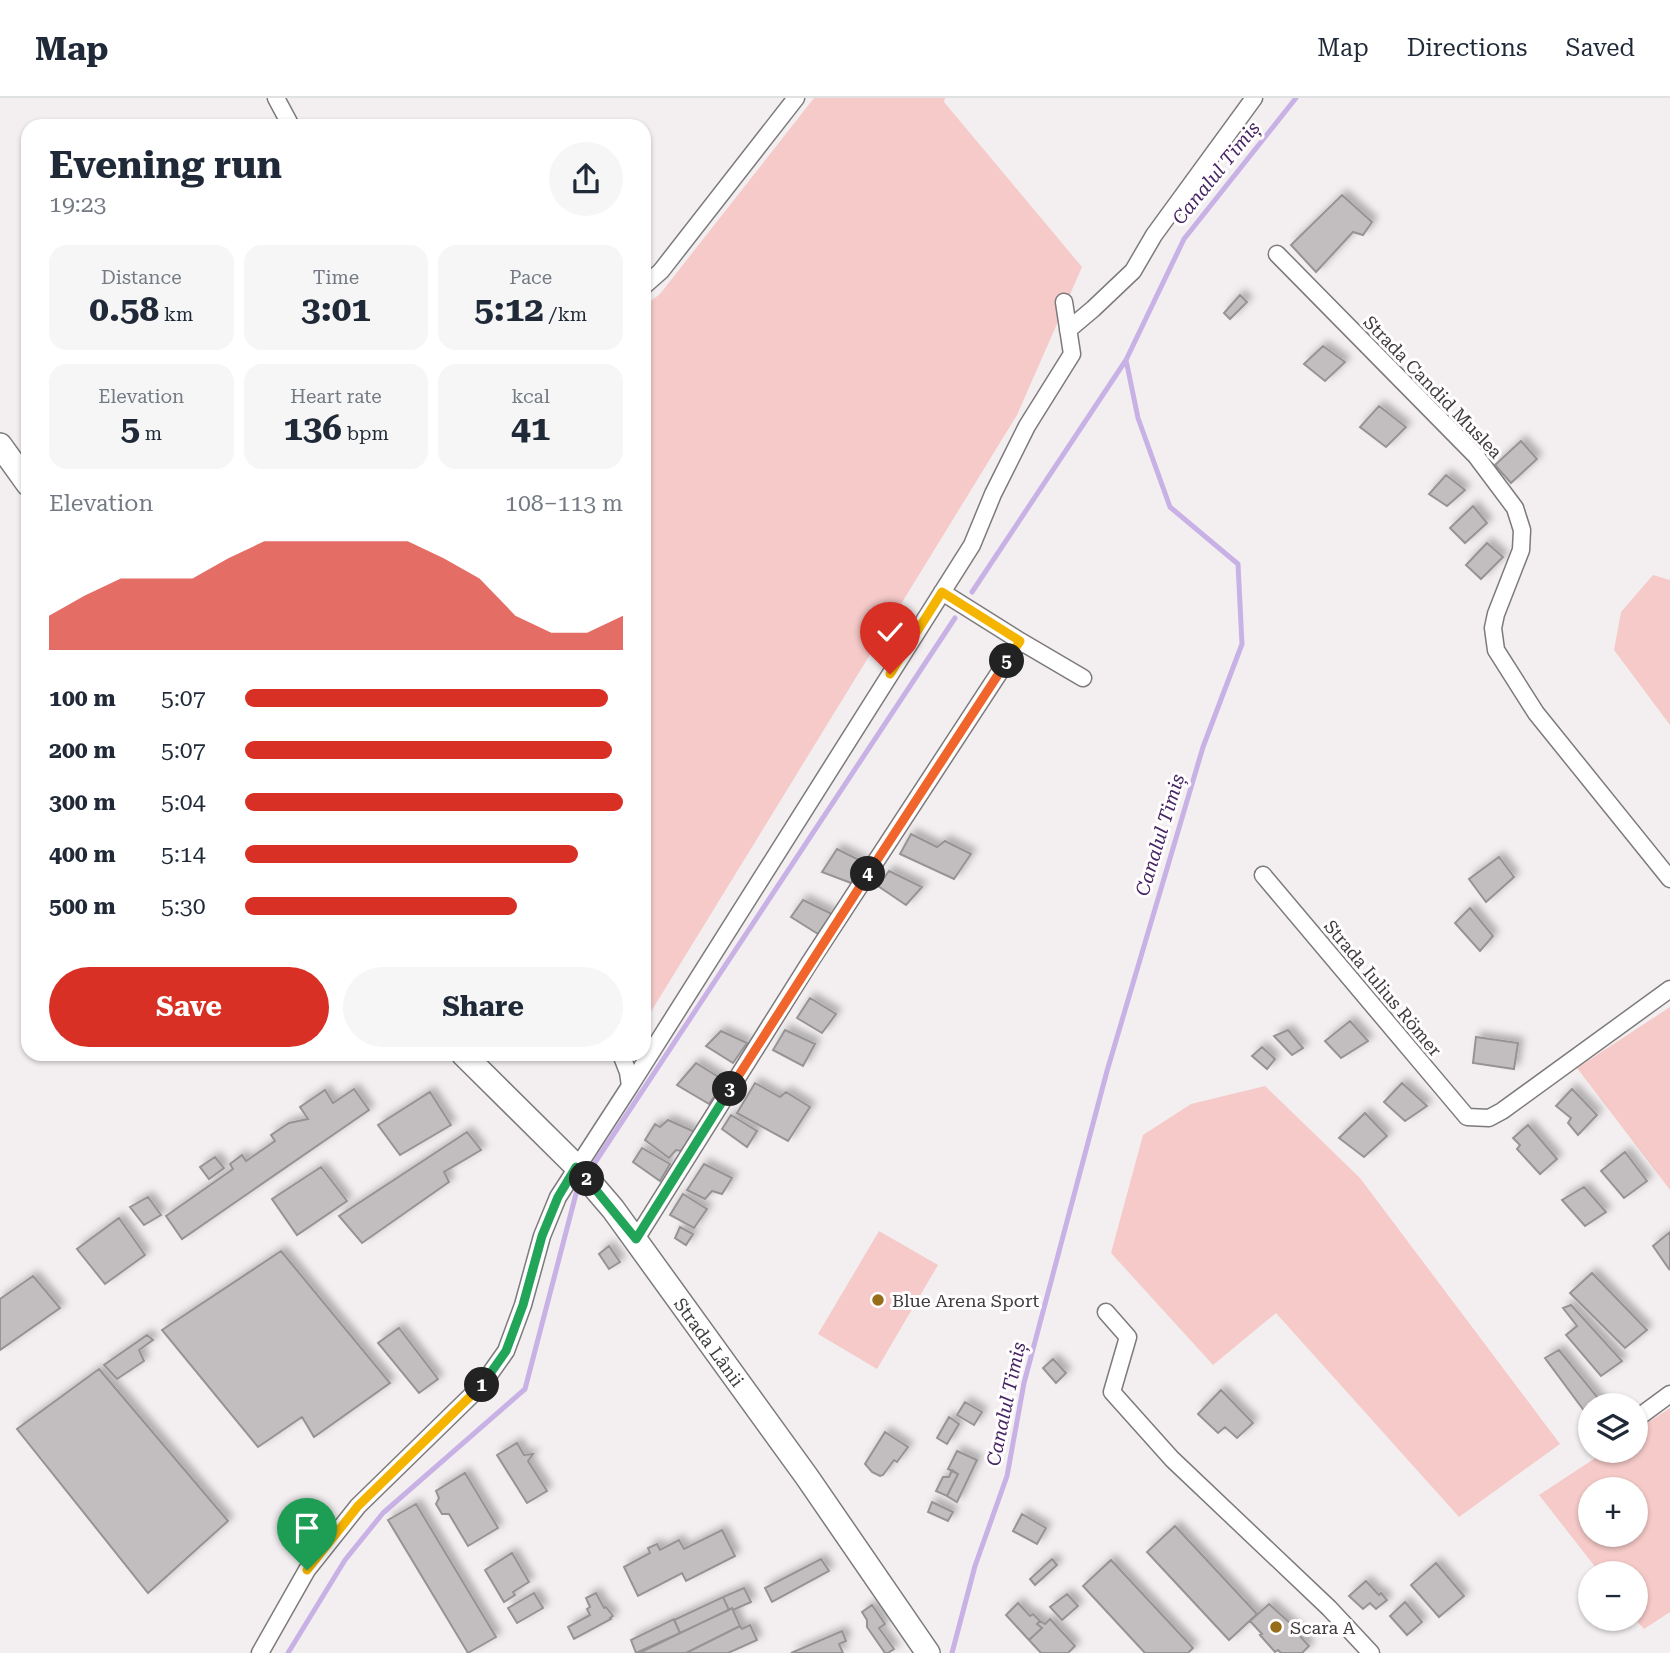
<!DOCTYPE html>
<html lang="en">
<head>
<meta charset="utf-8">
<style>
	body { margin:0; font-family:"Roboto Serif",serif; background:#f6f6f7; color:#1f2937; height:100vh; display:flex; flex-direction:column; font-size:26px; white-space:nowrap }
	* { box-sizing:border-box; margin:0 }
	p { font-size:23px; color:#747a83 }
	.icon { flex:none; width:38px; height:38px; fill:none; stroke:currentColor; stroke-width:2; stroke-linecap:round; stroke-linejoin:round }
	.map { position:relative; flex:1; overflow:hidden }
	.details { position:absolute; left:21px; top:21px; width:630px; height:942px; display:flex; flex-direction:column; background:#fff; border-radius:21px; box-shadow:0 2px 5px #0004 }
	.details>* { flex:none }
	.tools { position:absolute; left:1578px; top:1295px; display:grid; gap:14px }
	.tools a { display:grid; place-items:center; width:70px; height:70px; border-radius:50%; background:#fff; box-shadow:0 2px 5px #0004; font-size:35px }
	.pin { position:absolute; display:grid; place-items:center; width:60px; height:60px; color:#fff; margin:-72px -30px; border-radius:50% 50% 50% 0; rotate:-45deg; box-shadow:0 0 7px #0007 }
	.pin .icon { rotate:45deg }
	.km { position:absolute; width:35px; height:35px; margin:-18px; border-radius:50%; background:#222; color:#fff; font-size:19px; line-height:35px; text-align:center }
	.round { display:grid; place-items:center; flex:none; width:74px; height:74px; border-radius:37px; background:#f6f6f7 }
	.overview { display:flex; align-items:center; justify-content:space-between; height:119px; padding:0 28px }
	h1 { font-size:38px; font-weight:700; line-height:52px }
	.stats { display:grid; grid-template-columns:repeat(3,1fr); gap:10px; height:119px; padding:7px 28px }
	.stats div { display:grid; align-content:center; border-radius:18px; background:#f6f6f7; text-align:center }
	.stats b { font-size:35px; font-weight:700 }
	.stats small { font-size:19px; font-weight:400 }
	.stats p { font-size:19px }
	.chart { height:196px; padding:14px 28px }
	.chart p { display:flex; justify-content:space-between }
	.chart svg { width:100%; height:126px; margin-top:7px; fill:#d93025; opacity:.7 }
	.button { display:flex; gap:14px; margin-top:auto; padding:14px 28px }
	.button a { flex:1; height:80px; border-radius:42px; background:#d93025; color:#fff; font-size:28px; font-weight:700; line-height:80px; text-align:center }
	.button a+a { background:#f6f6f7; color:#1f2937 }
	ul { padding:0 28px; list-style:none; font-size:23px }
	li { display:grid; grid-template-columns:112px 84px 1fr; align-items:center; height:52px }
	li i { height:18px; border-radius:9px; background:#d93025 }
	header { display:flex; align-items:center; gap:42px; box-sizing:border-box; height:98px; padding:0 35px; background:#fff; border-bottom:2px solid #e0e1e3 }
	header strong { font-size:33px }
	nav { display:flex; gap:38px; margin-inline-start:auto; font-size:24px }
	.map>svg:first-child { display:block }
</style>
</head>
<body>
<header>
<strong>Map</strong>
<nav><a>Map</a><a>Directions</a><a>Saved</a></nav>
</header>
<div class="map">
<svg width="1670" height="1555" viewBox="0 0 1670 1555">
	<defs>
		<filter id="shadow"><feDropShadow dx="5" dy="-5" stdDeviation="3.5" flood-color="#0004"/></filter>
	</defs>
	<rect width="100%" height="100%" fill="#f3eff1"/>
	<path fill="#f5cac8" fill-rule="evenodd" d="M814 0H945L944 4 1082 169 1017 317 644 925V208L660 196Z
		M1653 477 1670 482V627L1614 552 1621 514Z
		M1670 909V1092L1577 970Z
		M1265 988 1360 1080 1560 1346 1459 1419 1276 1215 1213 1267 1111 1155 1143 1037 1191 1006Z
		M879 1133 938 1167 877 1271 818 1236Z
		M1670 1310V1514L1644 1531 1635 1521 1636 1475H1600L1539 1397 1606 1353H1636V1332ZM1636 1391V1437H1591V1391Z"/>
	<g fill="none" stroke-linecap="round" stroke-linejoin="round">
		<path stroke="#c8b1e5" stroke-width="5" d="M972 494 1126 262
			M594 1066 955 520
			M288 1555 345 1462 383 1415 525 1291 577 1092
			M952 1555 975 1468 1007 1378 1024 1285 1107 973 1203 649 1242 546 1238 466 1170 409 1138 320 1126 262 1184 141 1296 0"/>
	</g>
	<path fill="#c2bebf" stroke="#979394" stroke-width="2" filter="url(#shadow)" d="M1342 97 1372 124 1363 137 1353 134 1316 174 1291 147Z
		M1240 197 1247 204 1230 221 1224 215Z
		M1323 248 1345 264 1325 283 1304 266Z
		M1379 308 1406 329 1386 349 1360 329Z
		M1521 343 1537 361 1511 385 1495 367Z
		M1446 377 1465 392 1447 408 1429 396Z
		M1473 408 1487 425 1465 445 1450 430Z
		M1487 445 1503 459 1481 481 1466 467Z
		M911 736 937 749 945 743 971 756 954 781 900 756Z
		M837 751 865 765 851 785 822 774Z
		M1499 759 1514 779 1486 804 1469 781Z
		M889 773 922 789 906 807 878 788Z
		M803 802 832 816 818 836 791 819Z
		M1470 810 1493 838 1480 853 1455 825Z
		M810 900 836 916 822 935 797 920Z
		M1350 923 1368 943 1341 960 1325 943Z
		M785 932 815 946 803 968 773 952Z
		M1288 932 1303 950 1292 957 1274 938Z
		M721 933 747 945 733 965 706 948Z
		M1476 939 1518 945 1514 971 1473 965Z
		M1262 949 1275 961 1267 971 1252 958Z
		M696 965 725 983 709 1006 677 987Z
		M755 985 780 999 786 994 810 1009 788 1043 737 1015Z
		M1402 985 1427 1008 1405 1023 1384 1004Z
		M354 991 369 1012 182 1141 166 1118 233 1071 230 1066 242 1057 246 1063 275 1043 271 1037 289 1025 308 1021 300 1009 325 992 333 1005Z
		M1572 991 1597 1017 1578 1037 1568 1025 1571 1020 1556 1008Z
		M430 994 451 1027 400 1057 378 1027Z
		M1365 1015 1387 1038 1364 1059 1339 1040Z
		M731 1017 757 1033 747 1049 722 1031Z
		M668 1022 695 1034 681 1053 676 1052 669 1060 645 1042 655 1026 660 1029Z
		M1528 1027 1557 1061 1540 1076 1517 1051 1520 1047 1513 1040Z
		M467 1034 481 1052 444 1074 449 1084 362 1145 339 1118Z
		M642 1050 670 1066 660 1083 633 1064Z
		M1625 1054 1647 1083 1624 1100 1601 1073Z
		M215 1059 224 1070 209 1081 200 1069Z
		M704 1066 732 1080 722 1096 712 1093 705 1101 687 1092Z
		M321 1069 347 1103 297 1137 272 1101Z
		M1584 1089 1606 1114 1585 1128 1562 1102Z
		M683 1096 707 1111 694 1130 670 1117Z
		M148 1099 161 1117 144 1127 130 1109Z
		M119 1120 145 1157 105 1186 77 1151Z
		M680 1129 693 1136 686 1147 675 1140Z
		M1670 1134V1169L1669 1171 1653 1148Z
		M609 1148 620 1164 609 1171 599 1156Z
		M281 1153 390 1285 314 1339 302 1319 258 1349 162 1232Z
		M1592 1175 1647 1232 1625 1250 1570 1195Z
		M33 1178 60 1210 0 1252V1201Z
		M1571 1207 1622 1263 1601 1278 1566 1237 1577 1228 1563 1210Z
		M399 1230 438 1281 419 1295 378 1245Z
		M147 1237 153 1242 139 1252 144 1263 117 1281 104 1267Z
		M1559 1252 1602 1305 1591 1307V1310L1585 1314 1545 1260Z
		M1053 1261 1066 1275 1056 1285 1043 1270Z
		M99 1271 228 1423 148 1495 17 1331Z
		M1221 1292 1253 1325 1237 1340 1225 1329 1218 1335 1198 1316Z
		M965 1304 982 1314 974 1327 957 1317Z
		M949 1319 959 1326 947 1346 937 1340Z
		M885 1334 908 1349 897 1364 894 1362 883 1377 880 1378 872 1374 865 1366Z
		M517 1345 524 1357 533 1356 528 1363 547 1393 527 1405 497 1357Z
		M957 1353 977 1362 957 1404 947 1398 958 1376 948 1371Z
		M952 1372 958 1376 947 1398 936 1393 943 1379H949Z
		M465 1375 498 1430 468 1448 449 1416H442L436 1406 439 1400 436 1393Z
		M932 1404 953 1414 948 1423 928 1414Z
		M416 1406 496 1539 468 1555 388 1422Z
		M1022 1416 1046 1430 1037 1446 1013 1433Z
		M1175 1428 1257 1516 1229 1542 1147 1454Z
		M722 1432 735 1458 686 1483 682 1475 638 1498 624 1469 650 1455 648 1450 657 1446 660 1452 679 1442 684 1451Z
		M512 1455 529 1484 513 1494 515 1497 504 1504 485 1472Z
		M821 1461 829 1473 772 1504 765 1490Z
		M1052 1461 1057 1467 1035 1487 1030 1481Z
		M1111 1462 1193 1550 1188 1555H1145L1083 1488Z
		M1436 1465 1464 1498 1439 1519 1411 1487Z
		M1366 1483 1379 1497 1381 1495 1387 1502 1376 1511 1370 1505 1363 1511 1349 1498Z
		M744 1490 751 1504 733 1512 732 1510 729 1512 723 1499Z
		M534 1495 543 1510 517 1525 508 1510Z
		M596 1495 604 1510 606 1509 613 1518 610 1520 611 1521 574 1541 568 1529 590 1517 587 1511 590 1509 586 1500Z
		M1067 1496 1078 1508 1062 1522 1050 1509Z
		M723 1499 729 1512 680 1535 674 1522Z
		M1405 1504 1422 1524 1407 1537 1390 1518Z
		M1018 1505 1030 1518 1033 1516 1040 1523 1037 1526 1042 1530 1029 1542 1006 1517Z
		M1269 1506 1300 1534 1298 1536 1309 1548 1302 1555H1281L1278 1552 1275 1554 1260 1537 1262 1536 1250 1523Z
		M872 1507 885 1526 879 1530 894 1551 888 1555H885L867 1529V1522L862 1514Z
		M732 1510 740 1528 686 1555H639Z
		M674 1521 680 1535 636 1555 631 1542Z
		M1050 1521 1075 1548 1068 1555H1041L1029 1542 1042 1530 1037 1526 1040 1523 1045 1526Z
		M750 1527 757 1542 728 1555H686L740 1528 742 1531Z
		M842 1533 846 1543 839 1546 843 1555H791Z"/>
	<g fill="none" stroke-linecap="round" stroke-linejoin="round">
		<g stroke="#7d7a7c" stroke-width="19">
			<path id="minor" d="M276 0 291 28
				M1277 156 1476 358 1515 410 1522 432 1521 452 1496 516 1493 530 1496 552 1536 615 1670 781
				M644 188 661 173 796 0
				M1068 232 1093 211 1133 173 1154 137 1254 0
				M942 494 1020 543 1083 580
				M1263 777 1467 1019 1489 1020 1502 1013 1670 891
				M630 988 972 447 993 396 1027 328 1072 256 1064 204
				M636 1141 810 864 1020 543
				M1106 1214 1128 1239 1112 1294 1172 1361 1329 1510 1371 1555
				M1636 1321 1670 1296
				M260 1555 307 1472 358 1408 482 1287 506 1253 523 1207 542 1138 558 1099 630 988 628 974 621 956"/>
		</g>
		<g stroke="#7d7a7c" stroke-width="26">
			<g id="secondary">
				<path d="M0 347 28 386"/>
				<path id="s1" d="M463 956 577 1069 613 1111 807 1379 928 1555"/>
			</g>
		</g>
		<use href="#minor" stroke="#fff" stroke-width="16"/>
		<use href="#secondary" stroke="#fff" stroke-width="23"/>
	</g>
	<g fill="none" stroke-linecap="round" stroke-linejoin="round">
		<g stroke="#fff" stroke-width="14">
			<path id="split-1" d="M307 1472 358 1408 482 1287"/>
		</g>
		<g stroke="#fff" stroke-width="14">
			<path id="split-2" d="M482 1287 506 1253 523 1207 542 1138 558 1099 576 1069 587 1081"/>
		</g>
		<g stroke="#fff" stroke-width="14">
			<path id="split-3" d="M587 1081 636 1141 730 991"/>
		</g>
		<g stroke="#fff" stroke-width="14">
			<path id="split-4" d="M730 991 868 776"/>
		</g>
		<g stroke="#fff" stroke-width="14">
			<path id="split-5" d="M868 776 1007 563"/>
		</g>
		<g stroke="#fff" stroke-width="14">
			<path id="split-6" d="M890 576 942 494 1020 543 1007 563"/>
		</g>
		<use href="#split-1" stroke="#f5b400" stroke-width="9"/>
		<use href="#split-2" stroke="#22a559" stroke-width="9"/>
		<use href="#split-3" stroke="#22a559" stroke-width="9"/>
		<use href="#split-4" stroke="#f0652b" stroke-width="9"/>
		<use href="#split-5" stroke="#f0652b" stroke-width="9"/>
		<use href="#split-6" stroke="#f5b400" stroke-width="9"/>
	</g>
	<g fill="#976d19" stroke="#fffdfe" stroke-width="2.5">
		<circle cx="878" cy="1202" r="7"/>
		<circle cx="1276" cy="1529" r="7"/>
	</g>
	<g text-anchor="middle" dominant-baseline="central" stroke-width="6" stroke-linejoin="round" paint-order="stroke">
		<g font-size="18" fill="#3e3c3d" stroke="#fffdfe">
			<text transform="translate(1433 289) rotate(46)">Strada Candid Muslea</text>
			<text transform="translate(1383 890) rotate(50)">Strada Iulius Römer</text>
			<text stroke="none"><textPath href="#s1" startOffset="380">Strada Lânii</textPath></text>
		</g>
		<g font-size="18" fill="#3e3c3d" stroke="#fffdfe" text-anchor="start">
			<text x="892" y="1202">Blue Arena Sport</text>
			<text x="1290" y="1529">Scara A</text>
		</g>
		<g font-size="19" font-style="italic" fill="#452563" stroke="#fffdfe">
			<text transform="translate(1216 75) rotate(-51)">Canalul Timiș</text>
			<text transform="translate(1160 737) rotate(-73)">Canalul Timiș</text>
			<text transform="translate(1006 1306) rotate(-78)">Canalul Timiș</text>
		</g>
	</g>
</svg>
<div class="tools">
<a><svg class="icon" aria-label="layers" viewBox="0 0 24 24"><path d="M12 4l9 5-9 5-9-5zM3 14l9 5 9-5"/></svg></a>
<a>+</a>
<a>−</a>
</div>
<div class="pin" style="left:307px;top:1472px;background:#1e9e55"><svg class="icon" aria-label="arrive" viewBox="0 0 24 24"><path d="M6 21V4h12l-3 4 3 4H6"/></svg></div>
<div class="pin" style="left:890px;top:576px;background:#d93025"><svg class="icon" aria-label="check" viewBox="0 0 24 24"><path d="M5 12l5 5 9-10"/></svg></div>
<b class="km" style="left:482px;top:1287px">1</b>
<b class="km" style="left:587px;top:1081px">2</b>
<b class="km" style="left:730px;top:991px">3</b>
<b class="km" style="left:868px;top:776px">4</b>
<b class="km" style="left:1007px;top:563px">5</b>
<section class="details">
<div class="overview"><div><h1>Evening run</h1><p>19:23</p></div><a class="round"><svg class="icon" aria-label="share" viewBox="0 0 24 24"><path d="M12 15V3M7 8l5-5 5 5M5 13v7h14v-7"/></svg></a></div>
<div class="stats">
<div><p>Distance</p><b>0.58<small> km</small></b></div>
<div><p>Time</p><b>3:01</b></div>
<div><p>Pace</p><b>5:12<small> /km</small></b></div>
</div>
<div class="stats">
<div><p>Elevation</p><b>5<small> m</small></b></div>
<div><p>Heart rate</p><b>136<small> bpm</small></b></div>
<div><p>kcal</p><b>41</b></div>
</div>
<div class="chart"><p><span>Elevation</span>108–113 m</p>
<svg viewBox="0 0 160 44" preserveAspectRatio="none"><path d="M0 44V32L10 25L20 19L30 19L40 19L50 12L60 6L70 6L80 6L90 6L100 6L110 12L120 19L130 32L140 38L150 38L160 32V44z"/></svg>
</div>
<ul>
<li><b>100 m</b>5:07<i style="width:96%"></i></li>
<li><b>200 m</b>5:07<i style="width:97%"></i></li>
<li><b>300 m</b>5:04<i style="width:100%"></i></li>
<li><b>400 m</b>5:14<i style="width:88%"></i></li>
<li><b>500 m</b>5:30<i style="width:72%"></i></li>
</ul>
<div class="button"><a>Save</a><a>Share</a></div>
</section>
</div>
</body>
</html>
